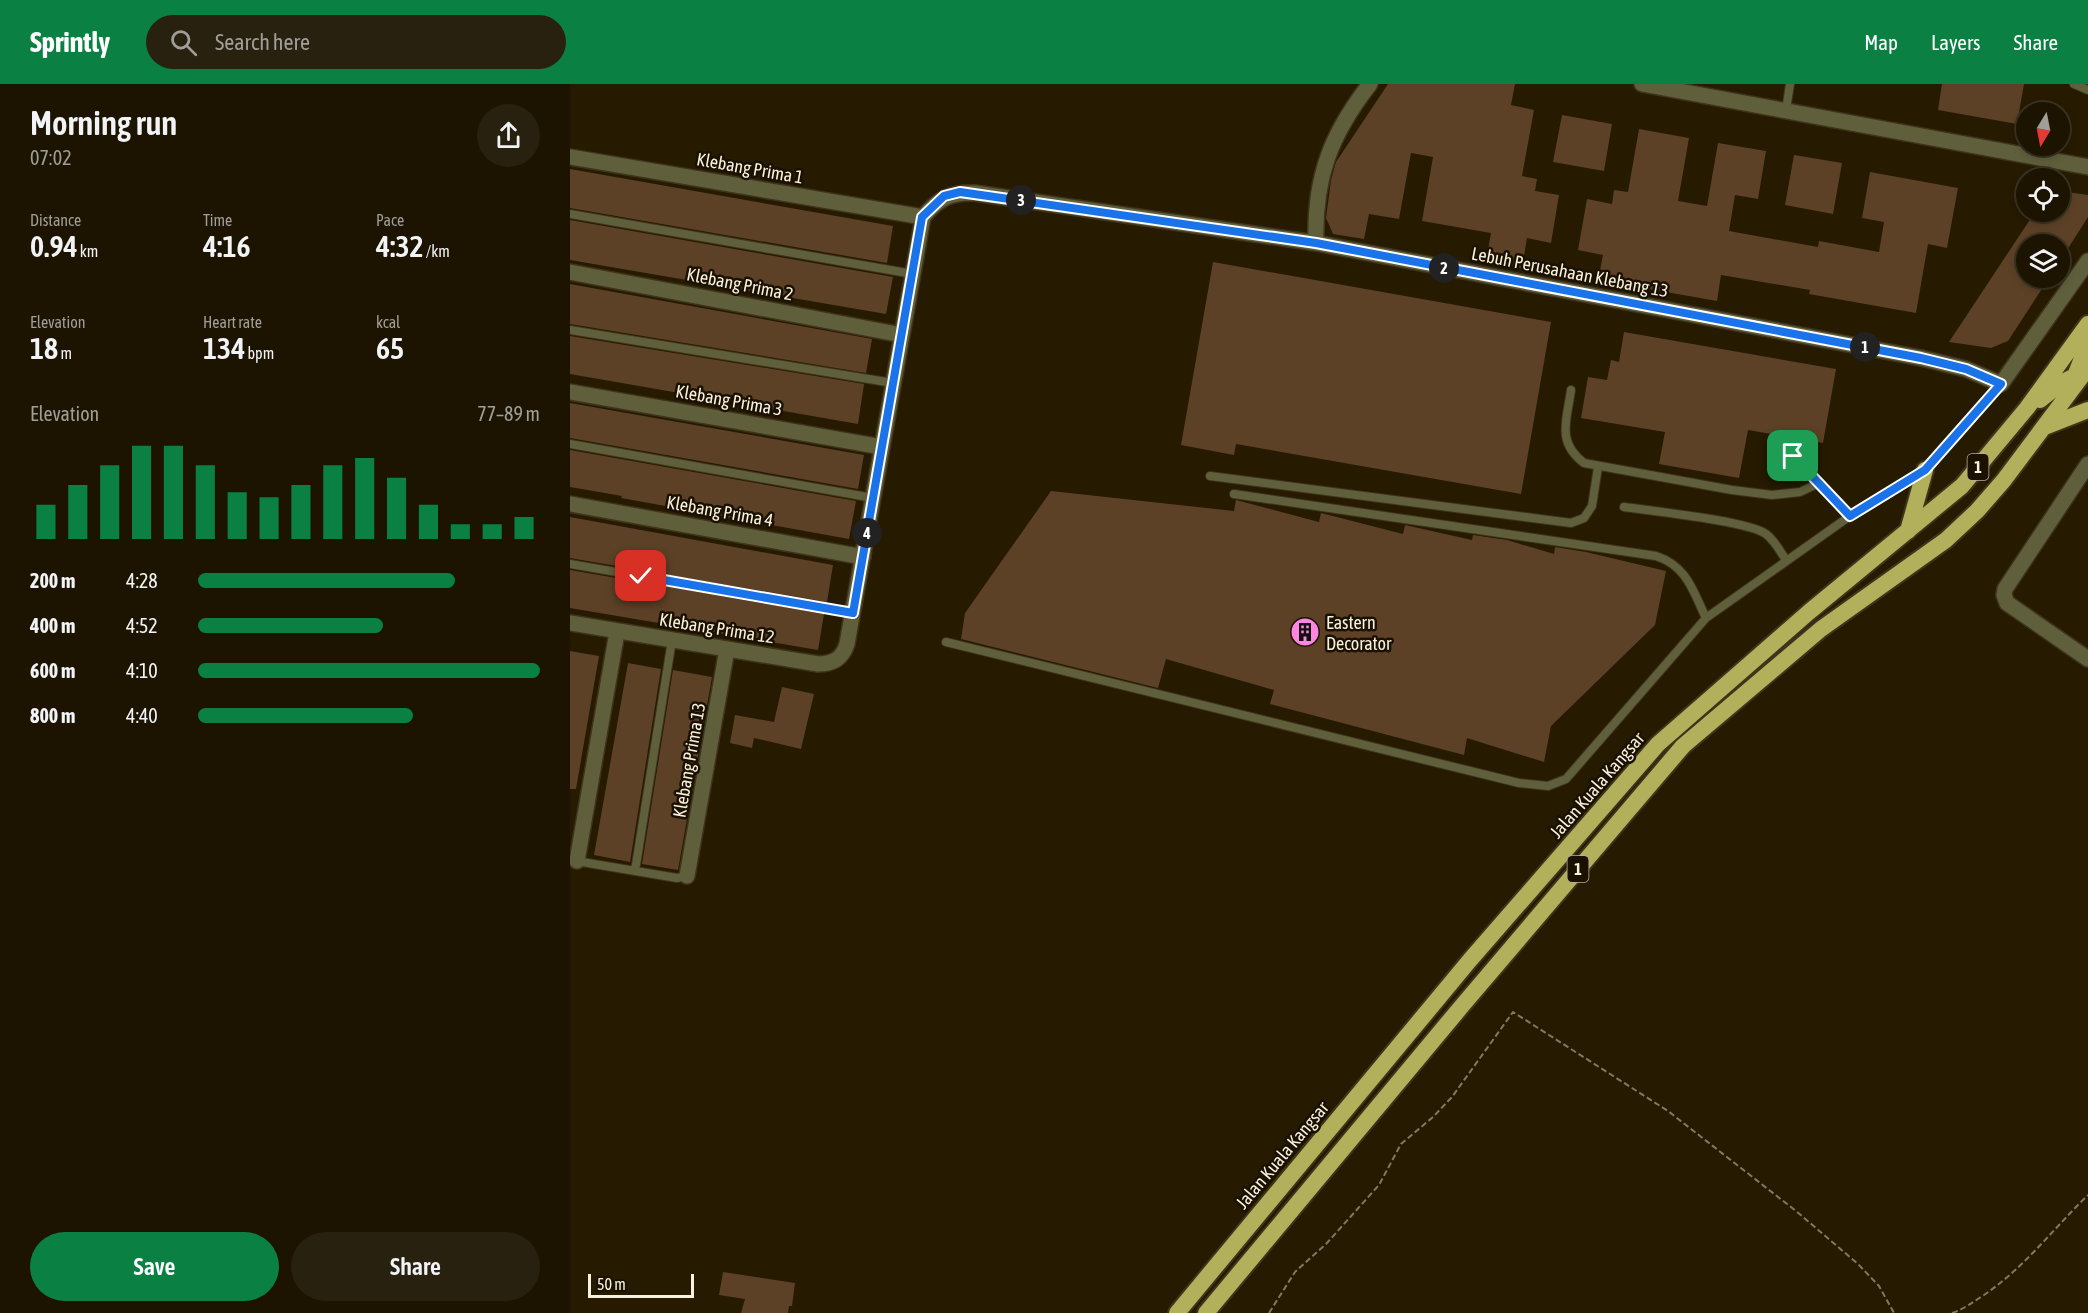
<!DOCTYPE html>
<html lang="en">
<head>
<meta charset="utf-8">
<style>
	body { margin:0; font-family:"Asap Condensed",sans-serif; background:#29210f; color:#f1f3f6; height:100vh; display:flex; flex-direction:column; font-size:22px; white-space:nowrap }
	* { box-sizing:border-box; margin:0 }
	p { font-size:20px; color:#a09e99 }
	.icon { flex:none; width:33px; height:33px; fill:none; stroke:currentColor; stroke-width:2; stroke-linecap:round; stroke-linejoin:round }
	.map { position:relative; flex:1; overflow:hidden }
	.panel { display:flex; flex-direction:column; background:#1c1400; width:570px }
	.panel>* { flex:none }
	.needle { width:39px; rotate:190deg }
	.controls { position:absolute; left:1446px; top:18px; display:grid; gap:12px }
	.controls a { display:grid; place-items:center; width:54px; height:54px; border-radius:50%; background:#1c1400; box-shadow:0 3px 9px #0003,0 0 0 2px #3a3322; font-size:30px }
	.scale { position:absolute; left:18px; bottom:15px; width:106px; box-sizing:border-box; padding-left:6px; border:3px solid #f9f1e0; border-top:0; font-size:16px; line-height:21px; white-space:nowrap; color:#f9f1e0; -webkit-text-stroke:4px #1b1100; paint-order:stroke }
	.pin { position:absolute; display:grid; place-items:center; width:51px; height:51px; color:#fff; margin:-26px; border-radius:12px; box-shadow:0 3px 9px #0006 }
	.km { position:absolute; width:30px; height:30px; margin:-15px; border-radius:50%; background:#222; color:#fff; font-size:16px; line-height:30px; text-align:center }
	.round { display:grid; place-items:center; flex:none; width:63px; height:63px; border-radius:32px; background:#29210f }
	.summary { display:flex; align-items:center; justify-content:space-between; height:102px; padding:0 30px }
	h1 { font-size:33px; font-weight:600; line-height:45px }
	.figures { display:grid; grid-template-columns:repeat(3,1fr); gap:9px; height:102px; padding:6px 30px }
	.figures div { display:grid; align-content:center }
	.figures b { font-size:30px; font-weight:600 }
	.figures small { font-size:16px; font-weight:400 }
	.figures p { font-size:16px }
	.chart { height:168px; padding:12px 30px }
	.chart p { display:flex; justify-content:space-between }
	.chart svg { width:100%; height:108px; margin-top:6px; stroke:#0b8043; stroke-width:6 }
	.primary-button { display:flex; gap:12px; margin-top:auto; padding:12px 30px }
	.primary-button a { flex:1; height:69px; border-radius:36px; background:#0b8043; color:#fff; font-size:24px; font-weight:600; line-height:69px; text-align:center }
	.primary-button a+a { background:#29210f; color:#f1f3f6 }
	ul { padding:0 30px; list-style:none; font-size:20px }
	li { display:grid; grid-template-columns:96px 72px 1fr; align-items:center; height:45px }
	li i { height:15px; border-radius:8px; background:#0b8043 }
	header { display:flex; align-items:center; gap:36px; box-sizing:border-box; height:84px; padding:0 30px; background:#0b8043; color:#fff }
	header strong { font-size:28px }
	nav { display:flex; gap:33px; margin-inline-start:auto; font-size:21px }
	.search { width:420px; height:54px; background:#29210f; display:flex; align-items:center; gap:15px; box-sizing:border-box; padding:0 21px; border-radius:33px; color:#a09e99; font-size:22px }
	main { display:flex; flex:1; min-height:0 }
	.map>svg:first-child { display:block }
</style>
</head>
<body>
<header>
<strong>Sprintly</strong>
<div class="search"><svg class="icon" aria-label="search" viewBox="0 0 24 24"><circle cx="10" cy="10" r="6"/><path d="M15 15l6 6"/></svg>Search here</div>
<nav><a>Map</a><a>Layers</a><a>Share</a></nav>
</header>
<main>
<section class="panel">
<div class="summary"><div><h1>Morning run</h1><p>07:02</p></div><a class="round"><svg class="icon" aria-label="share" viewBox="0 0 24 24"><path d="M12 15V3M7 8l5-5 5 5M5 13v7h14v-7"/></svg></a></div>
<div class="figures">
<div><p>Distance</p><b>0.94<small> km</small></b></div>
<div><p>Time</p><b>4:16</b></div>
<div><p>Pace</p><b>4:32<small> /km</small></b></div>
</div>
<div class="figures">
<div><p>Elevation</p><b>18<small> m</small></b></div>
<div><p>Heart rate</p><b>134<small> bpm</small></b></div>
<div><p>kcal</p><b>65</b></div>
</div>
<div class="chart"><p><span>Elevation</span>77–89 m</p>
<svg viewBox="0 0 160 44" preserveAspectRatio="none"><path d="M5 44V30M15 44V22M25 44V14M35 44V6M45 44V6M55 44V14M65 44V25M75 44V27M85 44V22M95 44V14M105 44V11M115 44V19M125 44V30M135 44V38M145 44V38M155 44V35"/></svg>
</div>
<ul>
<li><b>200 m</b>4:28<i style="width:75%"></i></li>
<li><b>400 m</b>4:52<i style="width:54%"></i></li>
<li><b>600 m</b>4:10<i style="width:100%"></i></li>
<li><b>800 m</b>4:40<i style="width:63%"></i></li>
</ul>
<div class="primary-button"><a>Save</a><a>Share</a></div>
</section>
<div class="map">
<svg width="1518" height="1229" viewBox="0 0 1518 1229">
	<rect width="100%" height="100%" fill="#261a00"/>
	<path fill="#5c4126" d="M818 0H945L941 21 964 26 952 92 967 95 965 107 989 111 981 159 957 154 952 184 916 177 921 149 852 137 863 73 841 69 829 135 799 130 794 155 763 150 756 134 761 96 766 78Z
		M1372 0H1454L1447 40 1368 26Z
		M992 31 1042 40 1034 87 983 78Z
		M1069 45 1119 54 1108 117 1137 122 1148 59 1196 67 1188 115 1165 111 1159 147 1248 163 1249 157 1309 168 1314 138 1292 134 1300 88 1388 104 1377 164 1358 160 1346 229 1239 210 1240 206 1151 191 1147 217 1028 196 1033 171 1008 166 1017 115 1042 120 1044 106 1058 108Z
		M1224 71 1272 79 1263 130 1215 121Z
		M0 85 323 142 317 179 0 124Z
		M1490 107 1518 111V133L1490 177V160H1456V194H1479L1438 257 1421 264 1379 258 1465 128H1490Z
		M0 136 323 193 316 230 0 176Z
		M643 178 981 238 951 410 666 360 664 371 611 361Z
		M0 200 302 255 296 289 0 240Z
		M1054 248 1266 285 1253 359 1178 346 1169 394 1089 380 1095 348 1011 334 1018 293 1037 296 1041 276 1049 278Z
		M0 252 294 300 288 340 0 290Z
		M0 319 294 371 288 405 0 354Z
		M0 366 286 417 279 455 51 414 52 412 0 403Z
		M481 407 664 427 666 416 749 438 751 429 833 450 835 441 902 456 903 451 937 456 984 470 985 463 1016 468 1096 487 1085 541 981 642 974 678 897 654 894 671 700 620 704 606 596 575 588 604 391 555 395 529Z
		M0 433 263 481 257 518 0 474Z
		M0 486 254 530 248 566 0 524Z
		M0 567 29 572 6 705H0Z
		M58 579 91 585 60 778 24 771Z
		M103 586 142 593 108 786 72 780Z
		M212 603 244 610 231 665 184 654 182 664 160 659 165 631 204 638Z
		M153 1188 225 1199 222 1222H219L218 1229H171L175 1215 149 1211Z"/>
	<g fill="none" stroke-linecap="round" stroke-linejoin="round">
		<g stroke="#3f341b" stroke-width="10">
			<path id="service" d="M1504 0 1518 6
				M1216 26 1220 0
				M0 130 343 190
				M0 246 323 299
				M1001 306C997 336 986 358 1014 379L1162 406 1202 411 1230 408 1249 399
				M0 360 303 414
				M1223 372 1280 432
				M640 392 1001 439 1014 434 1022 422 1028 383
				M664 410 1086 472C1117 482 1123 507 1136 534
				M1054 423C1081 427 1178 437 1196 450 1205 457 1210 467 1216 476
				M0 480 283 529
				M376 558 949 699 978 702 996 695 1136 534 1280 432 1355 386 1431 300
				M6 777 107 794 117 792
				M65 787 102 556"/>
		</g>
		<g stroke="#3f341b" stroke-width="18">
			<path id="minor" d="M1072 0 1518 83
				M0 73 353 133
				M353 133C368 115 380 108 405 109L746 159 1351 274 1396 285 1431 300 1518 177
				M746 159C744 95 760 51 800 0
				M0 188 332 251
				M0 308 312 363
				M1518 380 1435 505 1434 511 1437 519 1518 575
				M0 420 293 473
				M0 539 248 580C263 580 272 575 277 560L353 133
				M7 777 47 548
				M117 792 157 565"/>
		</g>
		<g stroke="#3f341b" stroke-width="20">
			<path id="trunk" d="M1470 316 1491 299 1505 292 1518 259
				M1477 342 1518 326
				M1338 447 1355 386
				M607 1229 900 876 1088 660 1239 528 1392 402 1457 324 1518 240
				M636 1229 891 923 1113 662 1251 545 1376 456 1407 427 1434 396 1518 284"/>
		</g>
		<path stroke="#827862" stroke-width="2" stroke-dasharray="6 3" stroke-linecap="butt" d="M699 1229 725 1188 756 1160 809 1101 831 1060 863 1033 882 1013 943 928 1098 1027 1226 1127 1288 1180 1309 1202 1324 1229
			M1382 1229C1394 1225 1403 1218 1414 1211 1455 1183 1483 1145 1518 1111"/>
		<use href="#service" stroke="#605f3c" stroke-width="8"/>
		<use href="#minor" stroke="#605f3c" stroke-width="15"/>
		<use href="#trunk" stroke="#b3b05c" stroke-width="16"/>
	</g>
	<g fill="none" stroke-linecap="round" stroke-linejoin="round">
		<g stroke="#fff" stroke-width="12">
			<path id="route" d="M71 492 283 529 352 133 374 112 390 108 746 159 1351 274 1396 285 1431 300 1355 386 1280 432 1223 372"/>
		</g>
		<use href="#route" stroke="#1a73e8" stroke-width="8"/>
	</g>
	<defs>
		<g id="building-disc" transform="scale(1.5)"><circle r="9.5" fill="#fe86e0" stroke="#1b1100"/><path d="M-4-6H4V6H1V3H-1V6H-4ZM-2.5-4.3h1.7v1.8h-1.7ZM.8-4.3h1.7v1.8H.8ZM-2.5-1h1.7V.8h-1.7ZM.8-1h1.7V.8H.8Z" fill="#111"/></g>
	</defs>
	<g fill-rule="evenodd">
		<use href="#building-disc" x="735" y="548"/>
	</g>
	<g text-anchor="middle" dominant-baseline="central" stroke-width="5" stroke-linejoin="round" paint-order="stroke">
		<g fill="#1b1100" stroke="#b6ae9d" stroke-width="1.5">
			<rect x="1397.5" y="370" width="21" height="26" rx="4.5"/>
			<rect x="997.5" y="772" width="21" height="26" rx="4.5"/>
		</g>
		<g font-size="16" font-weight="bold" fill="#f9f1e0">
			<text x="1408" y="383">1</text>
			<text x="1008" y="785">1</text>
		</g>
		<g font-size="18" fill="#f9f1e0" stroke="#1b1100">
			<text transform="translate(180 84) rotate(10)">Klebang Prima 1</text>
			<text transform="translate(1000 188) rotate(11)">Lebuh Perusahaan Klebang 13</text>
			<text transform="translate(170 200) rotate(11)">Klebang Prima 2</text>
			<text transform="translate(159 316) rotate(10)">Klebang Prima 3</text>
			<text transform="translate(150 427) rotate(10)">Klebang Prima 4</text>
			<text transform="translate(147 544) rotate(9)">Klebang Prima 12</text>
			<text transform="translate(119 676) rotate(-80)">Klebang Prima 13</text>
			<text transform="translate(1027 701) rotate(-49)">Jalan Kuala Kangsar</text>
			<text transform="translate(712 1071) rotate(-50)">Jalan Kuala Kangsar</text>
		</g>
		<g font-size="18" fill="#f9f1e0" stroke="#1b1100" text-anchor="start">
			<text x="756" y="538">Eastern<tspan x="756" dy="21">Decorator</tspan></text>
		</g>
	</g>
</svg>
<div class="controls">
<a><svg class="needle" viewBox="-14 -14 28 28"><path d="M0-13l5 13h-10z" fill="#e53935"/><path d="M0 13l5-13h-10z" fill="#a09e99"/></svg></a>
<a><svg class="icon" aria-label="locate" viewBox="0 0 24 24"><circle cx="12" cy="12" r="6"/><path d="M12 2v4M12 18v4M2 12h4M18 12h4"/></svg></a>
<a><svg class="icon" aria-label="layers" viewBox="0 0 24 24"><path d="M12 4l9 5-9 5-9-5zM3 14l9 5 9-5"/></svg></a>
</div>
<div class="scale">50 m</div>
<div class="pin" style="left:1223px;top:372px;background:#1e9e55"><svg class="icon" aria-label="arrive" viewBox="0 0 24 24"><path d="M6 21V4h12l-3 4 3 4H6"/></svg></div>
<div class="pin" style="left:71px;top:492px;background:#d93025"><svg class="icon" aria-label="check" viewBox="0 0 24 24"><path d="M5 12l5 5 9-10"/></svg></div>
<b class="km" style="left:1295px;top:263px">1</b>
<b class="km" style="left:874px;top:184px">2</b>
<b class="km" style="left:451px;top:116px">3</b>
<b class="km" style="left:297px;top:449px">4</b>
</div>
</main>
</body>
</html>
